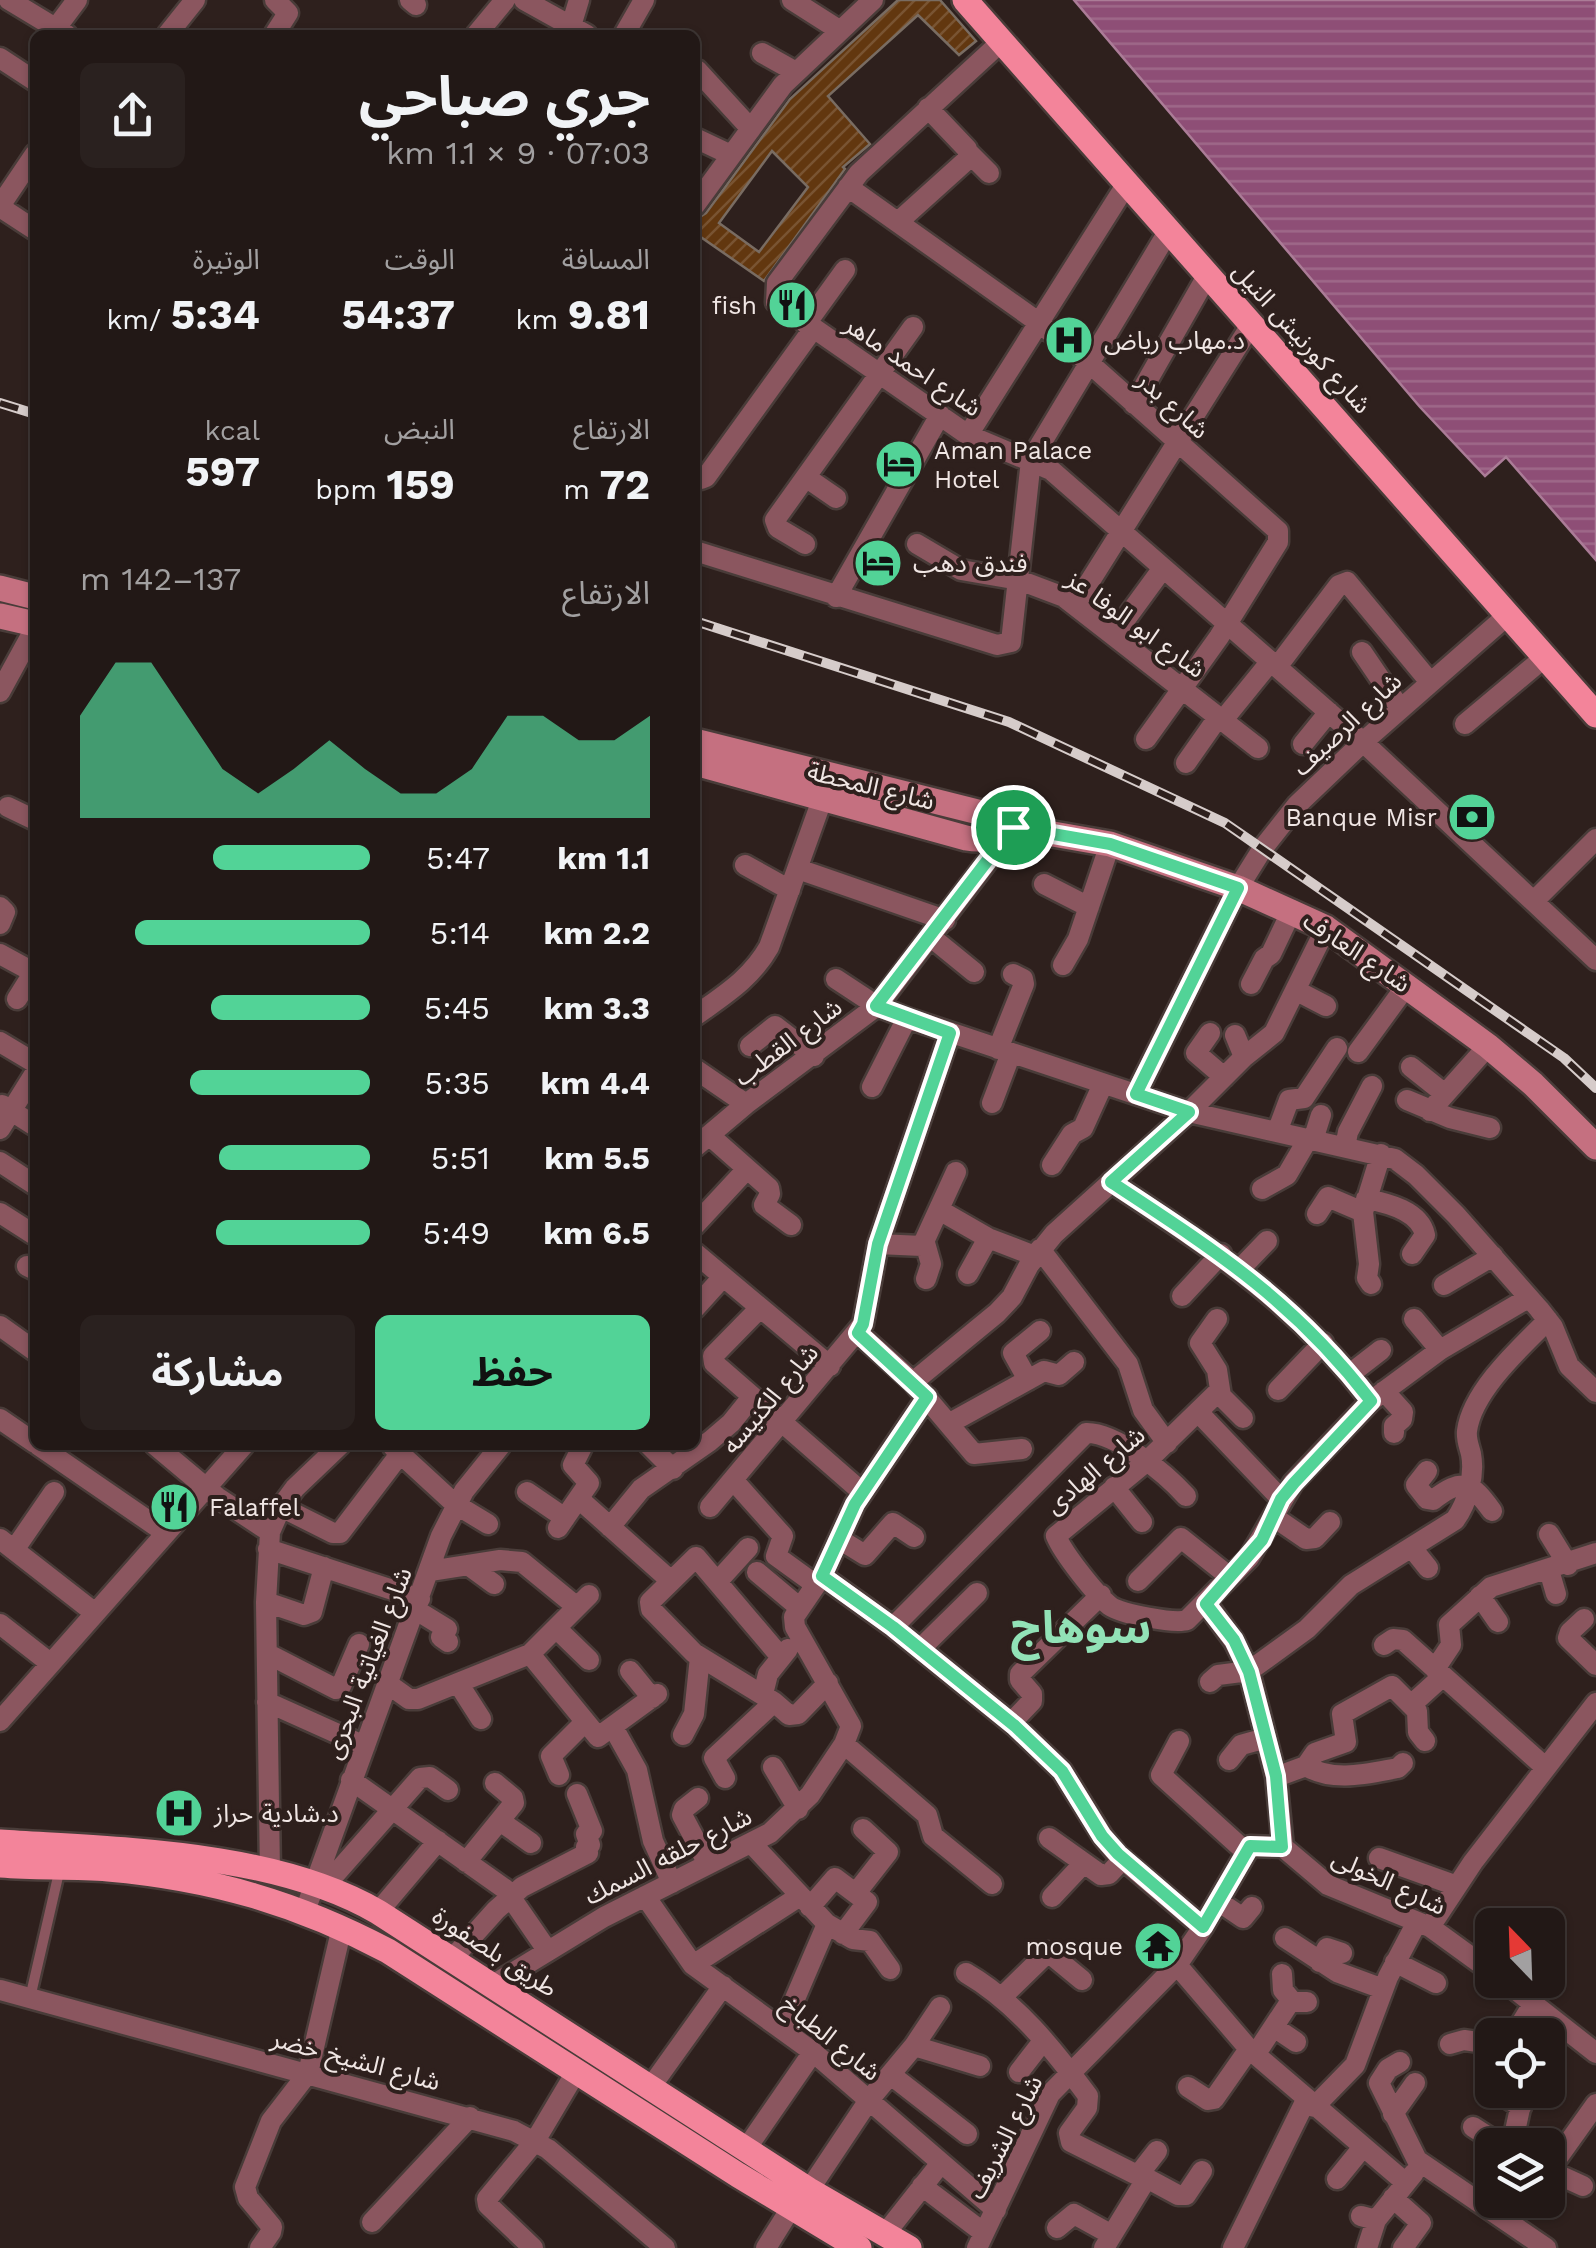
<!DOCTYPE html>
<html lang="ar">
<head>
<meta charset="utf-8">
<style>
	body { margin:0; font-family:"Work Sans","Noto Sans Arabic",sans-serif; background:#2a211f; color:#f1f3f6; direction:rtl; height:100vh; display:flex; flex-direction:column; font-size:38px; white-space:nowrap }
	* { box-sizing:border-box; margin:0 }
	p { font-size:32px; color:#a2a0a1 }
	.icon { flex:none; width:55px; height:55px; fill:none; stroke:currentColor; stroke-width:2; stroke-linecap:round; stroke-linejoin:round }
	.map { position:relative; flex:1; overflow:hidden; direction:ltr }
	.side { position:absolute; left:30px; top:30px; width:670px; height:1420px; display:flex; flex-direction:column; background:#221816; border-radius:15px; box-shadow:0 2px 8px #0004,0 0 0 2px #3f3735; direction:rtl }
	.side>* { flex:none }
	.needle { width:65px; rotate:337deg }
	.controls { position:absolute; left:1475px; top:1908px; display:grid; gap:20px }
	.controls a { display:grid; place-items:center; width:90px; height:90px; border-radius:15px; background:#221816; box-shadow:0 2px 8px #0004,0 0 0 2px #3f3735; font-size:50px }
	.pin { position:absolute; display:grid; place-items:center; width:85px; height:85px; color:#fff; margin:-42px; border:5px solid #fff; border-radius:50%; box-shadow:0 2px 10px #0007 }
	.round { display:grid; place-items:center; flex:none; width:105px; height:105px; border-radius:15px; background:#2a211f }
	.overview { display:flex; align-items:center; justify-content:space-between; height:170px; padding:0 50px }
	h1 { font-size:55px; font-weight:700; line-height:75px }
	.metrics { display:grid; grid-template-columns:repeat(3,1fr); gap:15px; height:170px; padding:10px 50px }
	.metrics div { display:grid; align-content:center }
	.metrics b { font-size:42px; font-weight:700 }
	.metrics small { font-size:28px; font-weight:400 }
	.metrics p { font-size:28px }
	.chart { height:280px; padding:20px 50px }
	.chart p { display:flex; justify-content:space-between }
	.chart svg { width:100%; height:180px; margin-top:10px; fill:#52d397; opacity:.7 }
	.primary-button { display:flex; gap:20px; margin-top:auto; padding:20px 50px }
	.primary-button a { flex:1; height:115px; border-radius:15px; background:#52d397; color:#111; font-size:40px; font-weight:700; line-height:115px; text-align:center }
	.primary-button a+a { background:#2a211f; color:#f1f3f6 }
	ul { padding:0 50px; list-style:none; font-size:32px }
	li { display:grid; grid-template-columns:160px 120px 1fr; align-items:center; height:75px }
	li i { height:25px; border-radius:12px; background:#52d397 }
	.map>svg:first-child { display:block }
</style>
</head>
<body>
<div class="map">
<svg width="1596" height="2248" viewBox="0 0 1596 2248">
	<defs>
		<pattern id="water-rules" width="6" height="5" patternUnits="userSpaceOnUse" patternTransform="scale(2.5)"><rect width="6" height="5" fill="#8e4e76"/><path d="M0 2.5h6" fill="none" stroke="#9e6889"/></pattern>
		<pattern id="building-hatch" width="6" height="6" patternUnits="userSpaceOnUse" patternTransform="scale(2.5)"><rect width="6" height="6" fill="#62370f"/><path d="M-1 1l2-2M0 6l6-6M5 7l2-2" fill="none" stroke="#795432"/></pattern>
	</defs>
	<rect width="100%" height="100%" fill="#2e201d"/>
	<path fill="url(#water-rules)" stroke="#ab7c97" stroke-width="2.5" d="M1074 0H1596V560L1506 457 1485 476 1420 407Z"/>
	<path fill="url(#building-hatch)" stroke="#796c62" stroke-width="2.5" fill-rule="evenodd" d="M898 0H940L976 41 959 55 918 15 828 96 870 144 843 167 845 169 764 281 695 233V220L706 213 790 99ZM772 151 808 187 759 252 719 223Z"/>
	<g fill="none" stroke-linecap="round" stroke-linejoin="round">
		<g stroke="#493c39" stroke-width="15">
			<path id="lane" d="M30 1998 60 1868"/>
		</g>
		<g stroke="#493c39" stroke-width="25">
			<path id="street" d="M9 0 67 35
				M410 0 416 5
				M524 0 587 35
				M792 0 839 30
				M571 26 579 0
				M56 28 77 0
				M167 35 195 0
				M274 35 288 13 275 0
				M476 35 505 0
				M624 35 644 0
				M1000 43 859 173 777 283 776 302 968 435 1051 470 1363 742 1596 960
				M762 53 796 72
				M0 58 35 81
				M697 70 751 129
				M695 138 731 155
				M970 154 989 173
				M848 187 1038 322 1088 362 1278 531V542L1219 637 1146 739
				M695 205 783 85 873 0
				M0 206 35 154
				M0 207 35 230
				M898 222 969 158 967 149 928 108
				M806 324 845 270
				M1134 404 1207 276
				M968 435 1126 185
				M695 475 701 479 706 477 813 329
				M807 478 836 498
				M805 544 778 528 775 520 913 327
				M917 544 961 570 1019 580 1064 597 1258 748
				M695 551 997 645 1011 642 1031 460 1168 232
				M836 597 940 415
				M1075 605 1251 325
				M1114 635 1163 568
				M1362 652 1400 708
				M1277 667 1339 585 1347 582 1430 682
				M0 692 35 628
				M1223 720 1271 661
				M1465 724 1545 657
				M1303 744 1329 712
				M1186 763 1219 716
				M8 807 35 820
				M745 865 790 890
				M798 869 945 920
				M1044 884 1089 907
				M1535 900 1596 839
				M0 907 5 912 0 924
				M931 937 974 972
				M0 954 33 972
				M1063 965 1078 939 1110 844
				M836 979 877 1006 907 1018 1189 1112 1395 1159 1416 1175 1456 1215 1539 1309 1553 1327 1569 1366 1596 1392
				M1251 984 1264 959 1271 954 1292 910
				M1297 991 1326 1006
				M17 999 35 970
				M695 1016C724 995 751 979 769 947L823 797
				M1210 1033 1196 1053 1224 1077
				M1235 1035 1244 1057
				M0 1042 35 1063
				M750 1046 775 1026 814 1056
				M998 1049 1024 984 1023 979 1013 974
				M1358 1052 1407 985
				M1411 1067 1445 1094
				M695 1069 746 1104
				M872 1087 907 1018
				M1136 1094 1238 888 1263 848 1297 805 1363 742 1509 614
				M1407 1100 1450 1118 1490 1128
				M992 1103 1011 1053
				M2 1105 35 1126
				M1430 1111 1488 1046
				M0 1129 35 1073
				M1277 1132 1289 1100 1304 1098 1337 1048
				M709 1135 769 1188 770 1194 764 1205 791 1225
				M1313 1140 1321 1115
				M695 1147 746 1104 877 1006 1012 829
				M1345 1147 1348 1132 1372 1086
				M0 1162 35 1185
				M1052 1165 1072 1134 1083 1128 1103 1084
				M1111 1182C1215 1251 1294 1301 1371 1401
				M1262 1189 1287 1175 1308 1139
				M1366 1199C1388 1203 1420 1211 1425 1235L1412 1254
				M941 1211 988 1238 1035 1256
				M0 1213 33 1234
				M1317 1214 1328 1197 1363 1212
				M695 1225 747 1169
				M925 1243 931 1264 926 1279
				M878 1244 922 1246 956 1172
				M1040 1249 1128 1364 1143 1410 1167 1443
				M695 1253 830 1366
				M27 1266 35 1270
				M1240 1269 1267 1241
				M968 1274 988 1238
				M1371 1284 1367 1278 1369 1264 1363 1212 1381 1154
				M1444 1285 1493 1256
				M1182 1296 1221 1254
				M695 1308 723 1277
				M760 1308 713 1356 714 1363 862 1492
				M1217 1319 1200 1343 1217 1370 1221 1396 1243 1418
				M1414 1319 1440 1350
				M0 1326 35 1351
				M858 1333 913 1382 974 1454 1022 1449
				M1350 1374 1381 1350
				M1028 1380 1013 1353 1040 1331
				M913 1382 997 1313 1012 1297 1029 1265 1054 1234 1189 1112 1244 1057 1274 1033 1326 928
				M1278 1390 1323 1343
				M1219 1391 1146 1462 1056 1536C1063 1553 1095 1594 1110 1606 1121 1614 1175 1624 1187 1620L1249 1558 1293 1483 1371 1401 1440 1350 1528 1298
				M1384 1391 1403 1412 1402 1419 1394 1426V1433
				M1198 1412 1281 1499
				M0 1419 35 1443
				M950 1423 1044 1371 1059 1375 1074 1362
				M38 1445 166 1533
				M155 1445 217 1497 270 1532
				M649 1445 673 1469
				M393 1447 455 1504 488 1524
				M1427 1471 1416 1485 1427 1499 1433 1500C1463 1477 1471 1482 1492 1511
				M734 1481 783 1536 776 1556 816 1585
				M1114 1487 1142 1522
				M527 1492 565 1518
				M579 1499 670 1580
				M281 1507 333 1533H340L400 1454
				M710 1507 863 1324 878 1244 950 1033
				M1274 1517 1306 1539 1315 1538 1330 1522
				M610 1527 641 1489 710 1441 731 1423 752 1397
				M558 1528 589 1483 573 1465 583 1445
				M1549 1534 1568 1565
				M0 1539 95 1613
				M839 1539 865 1555 893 1523 914 1537
				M1412 1548 1428 1568
				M268 1549 420 1599
				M14 1550 54 1492
				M468 1565 494 1584
				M1549 1570 1556 1594
				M430 1571 500 1560 522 1562 577 1607
				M757 1572 800 1608
				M822 1576 893 1627 1015 1726 1062 1771 1103 1837 1118 1855 1203 1927
				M718 1581 748 1548
				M1138 1581 1181 1538 1230 1577
				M1480 1596 1498 1622
				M266 1602 304 1615 312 1612 324 1567
				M1206 1603 1234 1641 1249 1671 1276 1777 1283 1847 1328 1885 1430 1927 1492 1972
				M416 1610 447 1629 441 1637 448 1642
				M1584 1619 1570 1632 1568 1638 1596 1665
				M0 1624 50 1663
				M893 1627 1086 1433C1116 1432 1166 1474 1186 1496
				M556 1628 589 1660
				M1384 1645 1393 1639 1403 1640 1545 1767
				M920 1649 977 1593
				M268 1654 336 1689 341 1686 359 1644
				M530 1654 598 1737 657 1694
				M780 1656 696 1557 650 1602 651 1609 694 1653 774 1702 789 1715 798 1714 828 1683
				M1435 1669 1451 1645 1449 1625 1491 1587 1596 1553
				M630 1671 652 1698
				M1210 1682 1218 1675 1249 1671 1307 1629 1351 1585 1455 1520C1468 1502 1475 1475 1471 1454 1469 1446 1466 1439 1467 1431 1472 1391 1521 1347 1548 1320
				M458 1683 481 1719
				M388 1684 409 1699H418L530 1654 589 1595
				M763 1694 768 1674 788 1649
				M267 1702 365 1746
				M1411 1705 1443 1676
				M0 1721 244 1445
				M1011 1723 1032 1701V1694L1020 1680V1674L1101 1595
				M613 1727 637 1770 653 1841 672 1883
				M683 1735 694 1714 700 1657
				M1179 1741 1161 1775 1246 1852
				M844 1744 927 1815 933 1836 992 1884
				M1229 1760 1241 1745 1266 1738
				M1306 1766C1333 1783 1370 1773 1398 1768L1403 1763
				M773 1767 798 1809
				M559 1775 551 1756 585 1722
				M1276 1777 1306 1766 1315 1753 1346 1742 1342 1714 1392 1686 1417 1711 1418 1732 1425 1741
				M725 1778 714 1758 774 1702
				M351 1780 505 1889 547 1950
				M698 1798 684 1809 682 1815 708 1864
				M500 1821 531 1843
				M1049 1838 1101 1875 1109 1874 1123 1859
				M752 1844 827 1924 853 1939 870 1941 890 1969
				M1379 1858 1457 1886
				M466 1862 514 1803 513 1798 495 1783
				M270 1873 266 1602 270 1532 281 1507 295 1488 340 1445
				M324 1887 420 1778 430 1777 448 1790
				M856 1893 888 1852 863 1829
				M645 1896 693 1965 813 2052 996 2210
				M1052 1897 1083 1864
				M1218 1901 1243 1918 1252 1907
				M810 1907 835 1878 867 1902 843 1934
				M305 1911 441 1536 464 1491 501 1445
				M378 1912 438 1841
				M1430 1927 1473 1862 1596 1703
				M1285 1938 1337 1972 1383 1989
				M452 1959 496 1910 522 1887 588 1853 586 1847 590 1845 586 1834 592 1831 577 1794
				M1320 1962 1327 1948 1342 1953
				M1395 1962 1436 1983
				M693 1965 800 1896
				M1177 1965 1249 2049 1406 2183
				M966 1973C1016 2002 1054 2050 1088 2096L1087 2108 1069 2133 1071 2142 1141 2177 1142 2186 1104 2248
				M1282 1974 1283 1990 1292 2001
				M1503 1980 1596 2053
				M491 1986 604 1917 770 1833 810 1795 844 1744 851 1726 795 1627 794 1617 822 1576 855 1504 927 1397
				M0 1990 514 2131 548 2149 665 2248
				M1002 1997 1048 1952 1082 1980
				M1274 2027 1296 2042
				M782 2029 827 1924
				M1514 2035 1533 2004
				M1450 2044 1464 2040 1492 2044
				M914 2046 980 2066
				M1255 2055 1290 2002H1307
				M1400 2062 1388 2069 1379 2083 1417 2160 1546 2248
				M1019 2072 1043 2041
				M891 2075 967 2134
				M1188 2087 1208 2100 1214 2099 1249 2049
				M650 2088 723 1986
				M1495 2090 1521 2107
				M1314 2107 1355 2065 1388 1977 1417 1922
				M1393 2114 1415 2083
				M1473 2127 1501 2145
				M1512 2145 1524 2090
				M746 2149 813 2052
				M1157 2151 1139 2174 1178 2195H1186L1202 2171
				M1548 2170 1583 2186
				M1549 2170 1596 2104
				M1337 2179 1363 2147
				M922 2186 984 2233
				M809 2190 869 2100 914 2046 940 2007
				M1393 2198 1421 2223 1403 2248
				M1477 2201 1492 2178
				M1361 2216 1376 2220 1414 2173
				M372 2222 470 2117
				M1057 2228 1074 2214 1112 2235
				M885 2234 941 2163
				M260 2248 271 2232 272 2227 248 2198 245 2187 271 2121 308 2073 342 1927
				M533 2248 488 2205 487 2199 535 2141 576 2072
				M766 2248 791 2208
				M977 2248 1050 2094 1177 1965 1203 1927 1250 1846 1283 1847
				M1233 2248 1306 2100
				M1367 2248 1376 2220"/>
		</g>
		<g stroke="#493c39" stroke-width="30">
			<path id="secondary" d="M0 588 35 597
				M0 616 35 624
				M695 741 986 814 1013 827 1110 844 1238 888 1326 928 1488 1046 1533 1084 1596 1147
				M695 763 966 838C985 841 997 838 1013 827"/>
		</g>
		<g stroke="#493c39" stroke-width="30">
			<path id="primary" d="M965 0 1596 715
				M0 1842C119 1850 273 1851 378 1912L809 2190 909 2248
				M0 1865C36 1868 72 1866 108 1869 211 1878 297 1903 388 1951L738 2175 859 2248"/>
		</g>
		<use href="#lane" stroke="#8b565f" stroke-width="10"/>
		<use href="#street" stroke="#8b565f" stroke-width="20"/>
		<use href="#secondary" stroke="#c57080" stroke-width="25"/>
		<use href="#primary" stroke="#f3849a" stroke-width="25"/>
		<g stroke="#d6ccca" stroke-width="10">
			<path id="rail" d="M0 403 35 414
				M695 621 1009 722 1225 823 1564 1058 1596 1088"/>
		</g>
		<use href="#rail" stroke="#2e201d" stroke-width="6" stroke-dasharray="19" stroke-linecap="butt"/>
	</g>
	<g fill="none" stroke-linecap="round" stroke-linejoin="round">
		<g stroke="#fff" stroke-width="20">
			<path id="route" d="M1013 827 1110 844 1238 888 1136 1094 1189 1112 1111 1182C1216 1251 1293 1300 1371 1401L1294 1483 1281 1499 1262 1540 1206 1604 1234 1640 1249 1672 1276 1776 1282 1847 1250 1846 1203 1927 1118 1854 1102 1836 1062 1771 1015 1726 893 1627 822 1576 855 1504 927 1397 858 1333 863 1324 878 1244 950 1033 876 1006Z"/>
		</g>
		<use href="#route" stroke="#52d397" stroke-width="12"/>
	</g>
	<defs>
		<g id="restaurant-disc" transform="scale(2.5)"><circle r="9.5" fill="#52d397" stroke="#2e201d"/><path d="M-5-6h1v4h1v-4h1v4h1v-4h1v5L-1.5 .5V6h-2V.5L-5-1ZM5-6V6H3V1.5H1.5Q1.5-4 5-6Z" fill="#111"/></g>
		<g id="hospital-disc" transform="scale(2.5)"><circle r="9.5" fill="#52d397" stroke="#2e201d"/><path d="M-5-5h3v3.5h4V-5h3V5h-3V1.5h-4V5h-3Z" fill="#111"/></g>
		<g id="hotel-disc" transform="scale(2.5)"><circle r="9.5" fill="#52d397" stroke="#2e201d"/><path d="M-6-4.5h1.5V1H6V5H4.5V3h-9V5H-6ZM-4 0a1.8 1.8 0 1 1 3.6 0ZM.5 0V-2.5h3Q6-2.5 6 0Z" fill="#111"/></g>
		<g id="bank-disc" transform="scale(2.5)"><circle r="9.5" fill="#52d397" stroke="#2e201d"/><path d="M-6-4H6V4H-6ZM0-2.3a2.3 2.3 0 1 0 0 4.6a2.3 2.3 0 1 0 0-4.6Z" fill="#111"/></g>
		<g id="temple-disc" transform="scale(2.5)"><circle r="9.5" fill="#52d397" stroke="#2e201d"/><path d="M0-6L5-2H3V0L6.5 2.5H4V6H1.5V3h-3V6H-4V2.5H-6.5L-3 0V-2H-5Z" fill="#111"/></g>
	</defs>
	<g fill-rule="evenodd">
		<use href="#restaurant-disc" x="792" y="305"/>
		<use href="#hospital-disc" x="1069" y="340"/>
		<use href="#hotel-disc" x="899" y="464"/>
		<use href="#hotel-disc" x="878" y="563"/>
		<use href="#bank-disc" x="1472" y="817"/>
		<use href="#restaurant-disc" x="174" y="1507"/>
		<use href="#hospital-disc" x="179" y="1813"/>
		<use href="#temple-disc" x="1158" y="1946"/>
	</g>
	<g text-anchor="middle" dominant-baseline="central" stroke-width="8" stroke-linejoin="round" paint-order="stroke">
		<g font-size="25" fill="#f0e6e4" stroke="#2e201d" text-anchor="start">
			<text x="757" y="305" text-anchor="end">fish</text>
			<text x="1104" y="340">د.مهاب رياض</text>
			<text x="934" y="450">Aman Palace<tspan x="934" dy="29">Hotel</tspan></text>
			<text x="913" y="563">فندق دهب</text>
			<text x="1437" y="817" text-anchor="end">Banque Misr</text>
			<text x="209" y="1507">Falaffel</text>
			<text x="214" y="1813">د.شادية حراز</text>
			<text x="1123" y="1946" text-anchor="end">mosque</text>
		</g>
		<g font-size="25" fill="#f0e6e4" stroke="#2e201d">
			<text transform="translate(1302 338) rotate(48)">شارع كورنيش النيل</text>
			<text transform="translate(913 366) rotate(34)">شارع احمد ماهر</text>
			<text transform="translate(1173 405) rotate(42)">شارع بدر</text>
			<text transform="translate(1136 624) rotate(36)">شارع ابو الوفا عز</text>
			<text transform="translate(1347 724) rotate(-43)">شارع الرصيف</text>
			<text transform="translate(871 786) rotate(14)">شارع المحطة</text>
			<text transform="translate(1357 952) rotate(34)">شارع العارف</text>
			<text transform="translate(788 1042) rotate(-37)">شارع القطب</text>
			<text transform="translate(770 1399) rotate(-50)">شارع الكنيسه</text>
			<text transform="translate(1095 1470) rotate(-40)">شارع الهادى</text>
			<text transform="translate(368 1663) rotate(-69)">شارع الغياتية البحرى</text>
			<text transform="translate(668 1856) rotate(-27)">شارع حلقه السمك</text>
			<text transform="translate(1389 1882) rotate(25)">شارع الخولى</text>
			<text transform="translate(495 1952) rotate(33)">طريق بلصفورة</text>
			<text transform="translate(831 2038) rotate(39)">شارع الطباخ</text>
			<text transform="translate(356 2060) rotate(15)">شارع الشيخ خضر</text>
			<text transform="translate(1005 2137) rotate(-63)">شارع الشريف</text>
		</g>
		<g font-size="45" font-weight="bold" fill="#92e2b7" stroke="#2e201d">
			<text x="1081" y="1627">سوهاج</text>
		</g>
	</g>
</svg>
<div class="controls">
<a><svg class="needle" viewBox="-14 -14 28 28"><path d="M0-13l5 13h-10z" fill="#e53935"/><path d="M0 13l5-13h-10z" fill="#a2a0a1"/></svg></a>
<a><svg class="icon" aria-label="locate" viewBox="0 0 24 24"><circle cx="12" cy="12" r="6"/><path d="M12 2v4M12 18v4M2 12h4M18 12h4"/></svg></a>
<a><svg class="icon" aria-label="layers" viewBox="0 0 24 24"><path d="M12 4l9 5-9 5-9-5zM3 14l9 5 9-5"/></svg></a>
</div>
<div class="pin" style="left:1013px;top:827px;background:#1e9e55"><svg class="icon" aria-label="arrive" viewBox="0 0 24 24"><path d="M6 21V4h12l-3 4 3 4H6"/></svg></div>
<section class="side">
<div class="overview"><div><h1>جري صباحي</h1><p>07:03 · 9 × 1.1 km</p></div><a class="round"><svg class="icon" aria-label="share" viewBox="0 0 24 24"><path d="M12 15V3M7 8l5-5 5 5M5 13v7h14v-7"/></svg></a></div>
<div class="metrics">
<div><p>المسافة</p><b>9.81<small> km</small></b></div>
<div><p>الوقت</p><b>54:37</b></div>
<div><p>الوتيرة</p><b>5:34<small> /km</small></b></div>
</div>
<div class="metrics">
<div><p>الارتفاع</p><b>72<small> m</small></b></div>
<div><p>النبض</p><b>159<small> bpm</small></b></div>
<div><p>kcal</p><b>597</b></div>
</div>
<div class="chart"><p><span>الارتفاع</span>137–142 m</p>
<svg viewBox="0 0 160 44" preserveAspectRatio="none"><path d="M0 44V19L10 6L20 6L30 19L40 32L50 38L60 32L70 25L80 32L90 38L100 38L110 32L120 19L130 19L140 25L150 25L160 19V44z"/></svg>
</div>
<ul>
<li><b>1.1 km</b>5:47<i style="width:54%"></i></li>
<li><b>2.2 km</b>5:14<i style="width:81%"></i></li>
<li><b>3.3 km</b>5:45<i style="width:55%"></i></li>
<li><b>4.4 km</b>5:35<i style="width:62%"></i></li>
<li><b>5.5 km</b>5:51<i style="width:52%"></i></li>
<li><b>6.5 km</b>5:49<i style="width:53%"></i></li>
</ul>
<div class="primary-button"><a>حفظ</a><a>مشاركة</a></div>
</section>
</div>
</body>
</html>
